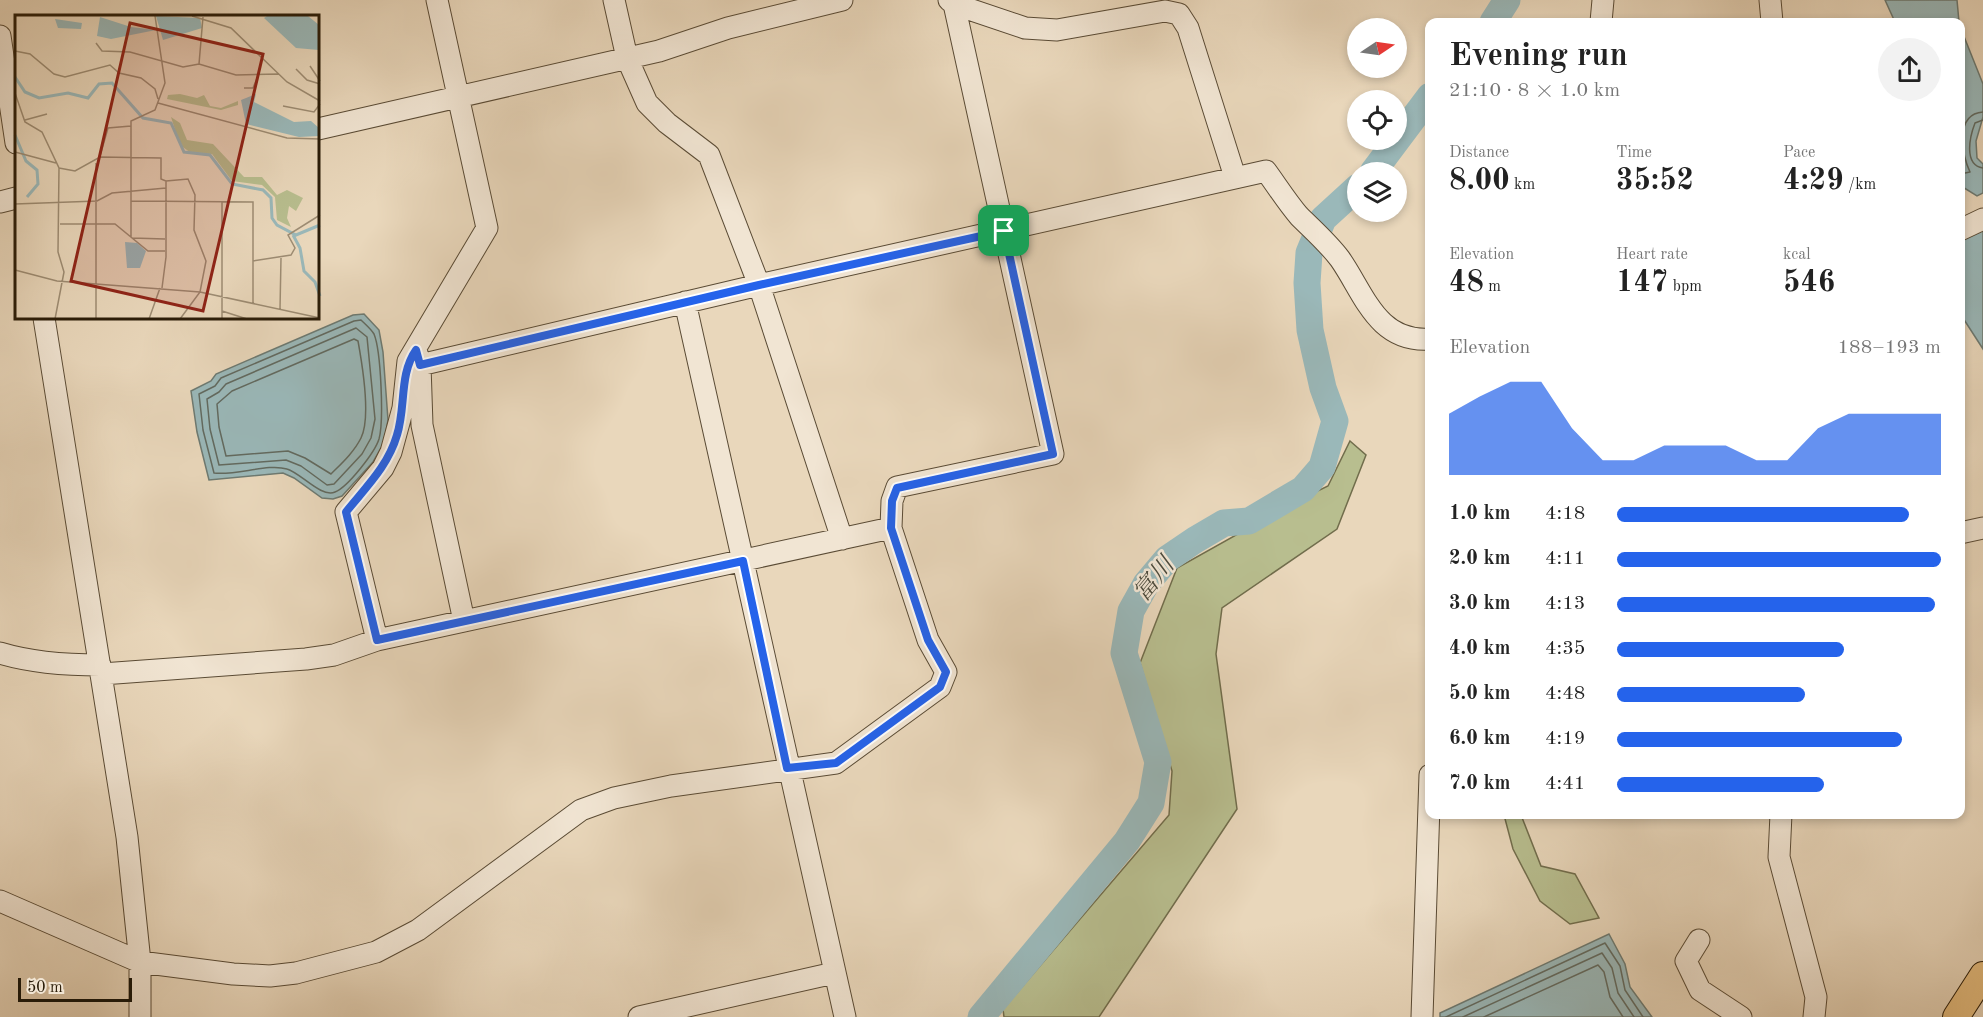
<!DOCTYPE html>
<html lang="en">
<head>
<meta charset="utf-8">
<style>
	body { margin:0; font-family:"Old Standard TT","Noto Serif JP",serif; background:#f2f2f2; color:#222; height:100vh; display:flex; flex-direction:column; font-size:22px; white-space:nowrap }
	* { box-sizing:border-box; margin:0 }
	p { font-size:20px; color:#767676 }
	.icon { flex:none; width:33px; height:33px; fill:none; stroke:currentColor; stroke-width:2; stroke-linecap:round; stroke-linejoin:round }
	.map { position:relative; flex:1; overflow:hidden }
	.drawer { position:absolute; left:1425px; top:18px; width:540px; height:801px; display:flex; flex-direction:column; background:#fff; border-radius:12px; box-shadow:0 3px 9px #0003 }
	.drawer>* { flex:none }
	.needle { width:39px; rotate:77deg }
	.tools { position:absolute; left:1347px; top:18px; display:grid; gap:12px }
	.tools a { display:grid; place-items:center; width:60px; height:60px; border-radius:50%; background:#fff; box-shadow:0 3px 9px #0003; font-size:30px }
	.scale { position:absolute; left:18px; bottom:15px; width:114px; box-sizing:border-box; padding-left:6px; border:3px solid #2a1c08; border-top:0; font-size:16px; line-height:21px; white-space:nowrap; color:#2a1c08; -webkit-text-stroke:4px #f1e5d3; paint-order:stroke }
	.pin { position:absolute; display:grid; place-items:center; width:51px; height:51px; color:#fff; margin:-26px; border-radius:12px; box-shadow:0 3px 9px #0006 }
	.round { display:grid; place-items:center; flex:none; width:63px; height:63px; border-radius:32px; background:#f2f2f2 }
	.head { display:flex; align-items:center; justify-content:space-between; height:102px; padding:0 24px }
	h1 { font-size:33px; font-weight:700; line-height:45px }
	.figures { display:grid; grid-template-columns:repeat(3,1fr); gap:9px; height:102px; padding:6px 24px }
	.figures div { display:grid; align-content:center }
	.figures b { font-size:30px; font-weight:700 }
	.figures small { font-size:16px; font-weight:400 }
	.figures p { font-size:16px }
	.chart { height:168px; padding:12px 24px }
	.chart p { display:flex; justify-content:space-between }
	.chart svg { width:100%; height:108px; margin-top:6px; fill:#2563eb; opacity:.7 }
	ul { padding:0 24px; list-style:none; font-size:20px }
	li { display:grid; grid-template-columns:96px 72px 1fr; align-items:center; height:45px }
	li i { height:15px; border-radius:8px; background:#2563eb }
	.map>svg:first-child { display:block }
</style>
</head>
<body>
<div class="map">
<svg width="1983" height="1017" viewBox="0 0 1983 1017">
	<rect width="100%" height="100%" fill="#e9d7bb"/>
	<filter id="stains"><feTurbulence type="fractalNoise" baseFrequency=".00333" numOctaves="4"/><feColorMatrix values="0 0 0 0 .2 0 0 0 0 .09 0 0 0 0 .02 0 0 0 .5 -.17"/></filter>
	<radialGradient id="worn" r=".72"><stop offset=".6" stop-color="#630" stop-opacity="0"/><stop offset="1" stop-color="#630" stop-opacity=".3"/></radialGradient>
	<path fill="#b8be8f" stroke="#716d4c" stroke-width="1.5" d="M1350 441 1366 455 1337 529 1222 608 1216 654 1237 809 1099 1017H1004L1003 1009 1169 815 1172 771 1140 663 1177 568 1293 503 1328 486Z
		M1504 815H1521L1541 866 1575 874 1599 918 1570 924 1540 901 1513 849Z"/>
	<path fill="#9ab8b9" stroke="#6d7a72" stroke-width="1.5" d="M1885 0H1957L1959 22H1895Z
		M1961 29 1983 84V117L1976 141 1977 158 1983 164V193L1977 196 1961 186Z
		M1983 228V349L1961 315V240Z
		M364 314 379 330 383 352 388 420 384 443 373 462 342 496 333 499 322 498 294 478 283 473 209 480 197 432 191 391 211 381 216 374 353 315Z
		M1609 934 1625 964 1630 987 1652 1017H1440V1013Z"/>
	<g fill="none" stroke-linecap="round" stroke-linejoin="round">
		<path stroke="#626a60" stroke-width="1.5" d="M1983 120 1975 123C1970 136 1963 165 1983 168
			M1960 174 1970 172C1962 156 1954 114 1983 112
			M361 320C365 324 371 329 374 334 381 351 384 421 379 439 375 452 348 487 335 492 321 498 301 473 287 469 268 463 236 476 214 473L203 430 199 394 215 386 221 378 354 321Z
			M356 328 367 337 375 419 371 438 362 454 334 484 327 485 301 466 286 460 219 465 210 429 207 399 219 392 226 384Z
			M354 339 358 341C362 363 371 418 361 438 354 452 342 463 331 474L305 458 288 451 226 456 219 427 217 404 232 391Z
			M1446 1017 1605 943 1620 966 1625 990 1643 1017
			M1463 1017 1602 953 1612 968 1618 993 1634 1017
			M1484 1017 1598 965 1604 972 1610 997 1623 1017"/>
		<path stroke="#9ab8b9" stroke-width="27" d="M1493 22 1507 0
			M1373 172 1430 96
			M981 1017 1127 841 1151 803 1158 762 1124 653 1131 611 1146 584 1167 559 1195 540 1224 523 1249 521 1303 489 1322 467 1335 421 1323 388 1310 330 1307 283 1309 253 1323 219 1358 187"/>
		<g stroke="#5a4b35" stroke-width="23">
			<path id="minor" d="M614 0 627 58 647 103 667 123 709 155 759 285 842 539
				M1770 0 1772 22
				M954 4 1025 28 1057 30 1165 11 1179 14 1188 28 1235 177
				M1601 22 1603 0
				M0 36 16 143
				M318 129 659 51 728 28 842 0
				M0 202 16 198
				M1960 230 1983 219
				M685 302 845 1017
				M44 318 127 837 140 962V1017
				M417 353 420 365 422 425 464 621
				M420 365 759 285 1266 171C1277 186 1287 202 1299 216 1313 230 1328 243 1340 259 1364 293 1377 343 1430 339
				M1960 533 1983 528
				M377 640 346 512 383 468 391 452 403 408 408 361 487 228 437 0
				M0 653C33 663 66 665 100 665
				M102 674 306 659 334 655 377 640 891 528 892 501 897 487 1053 454 954 4 949 0
				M1781 814 1779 857 1816 997 1814 1017
				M0 901 140 962 233 974 270 976 296 973 376 952 418 930 581 810 614 798 671 786 836 763 940 687 946 672 928 640 891 528
				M1699 940 1686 961 1700 990 1741 1017
				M639 1017 834 973
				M1422 1017 1430 775"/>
		</g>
		<g stroke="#2a1c08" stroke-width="28">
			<path id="major" d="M1956 1017 1983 975"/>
		</g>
		<use href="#minor" stroke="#f1e5d3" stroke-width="21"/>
		<use href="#major" stroke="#e4bc7e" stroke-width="26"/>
	</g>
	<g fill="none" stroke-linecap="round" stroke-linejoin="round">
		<g stroke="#fff" stroke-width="12">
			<path id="route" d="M1004 231 1053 454 897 488 892 501 891 528 928 640 946 672 940 687 836 763 787 768 743 561 377 640 346 512C366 487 388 466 397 435 406 407 399 374 416 350L420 365 759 285Z"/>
		</g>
		<use href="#route" stroke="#2563eb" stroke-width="8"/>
	</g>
	<g text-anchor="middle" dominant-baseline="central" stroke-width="5" stroke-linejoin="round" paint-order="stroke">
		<g font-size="24" font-style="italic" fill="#4c4b3d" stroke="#f1e5d3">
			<text transform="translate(1155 580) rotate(-51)">富川</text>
		</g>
	</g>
	<g transform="translate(15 15)">
		<rect width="304" height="304" fill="#e9d7bb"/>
		<path d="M165 79 182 83 189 80 195 91 206 93 223 86V90L206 95 152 84 153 80ZM156 102 165 108 172 125 198 129 229 162H247L262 180 272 175 288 183 281 196 274 191 272 203 276 212 262 205 260 182 247 170 217 166 197 139 176 138 165 130Z" fill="#b8be8f"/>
		<path d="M141 1 185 3 187 13 148 25ZM252 1H293L304 10V35L281 33 249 3ZM85 2 116 12 141 15 96 24 82 21ZM40 4 67 8 66 14 43 13ZM241 79 239 87 279 107 296 106 304 113V121L284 122 231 109 226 85ZM110 227 122 228 131 236 125 253H112Z" fill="#9ab8b9"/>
		<path fill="none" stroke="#9ab8b9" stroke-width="3" d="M0 62 10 77 24 83 53 78 73 83 84 69 97 68 128 103 156 108 169 137 195 140 217 169 248 175 256 183 257 203 262 210 281 220 305 210M0 120 11 146 22 155 23 169 12 182M278 220 285 233 289 256 300 267 305 281"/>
		<path fill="none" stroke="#9d8c73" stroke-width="1.5" d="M177 1 216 13 272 67 305 86M81 28 87 36 115 37 168 52 184 49 221 60 264 59M0 36 15 39 39 59 50 62 95 50 104 58 126 63 140 74 143 84M184 49 188 2M295 51 305 66M281 54 292 65 305 69M229 73H238L243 61M0 78 10 107 27 117 44 153 43 237 49 257 40 304M143 88 272 123 305 124M268 91 299 97 305 89M10 105 32 99M0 137 41 148M85 141 93 113 116 111M81 148V304M44 153 60 156 85 142 146 143V164L151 166V242L147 273M151 166 173 164 180 180 179 215 191 246 185 277 165 304M116 186 238 187V288M0 189 82 186 97 178 151 173M45 209H100L133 236H150M116 222V106L140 95 150 68 140 1M117 223 150 224M238 246 276 240 280 233 273 220 305 200M0 255 42 266 185 277 305 303M265 294 266 243M207 296 232 304M134 304 145 273M207 304V187"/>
		<path fill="#8f2418" fill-opacity="0.15" stroke="#8f2418" stroke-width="3" d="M115 8 248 39 188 296 56 266Z"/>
		<rect width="304" height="304" fill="none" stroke="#2a1c08" stroke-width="3"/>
	</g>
	<rect width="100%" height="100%" filter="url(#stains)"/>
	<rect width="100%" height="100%" fill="url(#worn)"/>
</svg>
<div class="tools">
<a><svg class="needle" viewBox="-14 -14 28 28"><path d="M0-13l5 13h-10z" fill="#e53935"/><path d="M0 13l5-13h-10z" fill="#767676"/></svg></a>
<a><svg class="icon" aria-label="locate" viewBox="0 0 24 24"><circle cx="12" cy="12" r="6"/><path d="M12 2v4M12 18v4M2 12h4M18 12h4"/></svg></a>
<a><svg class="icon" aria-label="layers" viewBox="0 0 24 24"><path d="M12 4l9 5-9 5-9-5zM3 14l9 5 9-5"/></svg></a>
</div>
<div class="scale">50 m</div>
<div class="pin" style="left:1004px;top:231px;background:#1e9e55"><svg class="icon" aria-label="arrive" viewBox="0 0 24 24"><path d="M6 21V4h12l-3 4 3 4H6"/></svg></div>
<section class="drawer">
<div class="head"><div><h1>Evening run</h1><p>21:10 · 8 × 1.0 km</p></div><a class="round"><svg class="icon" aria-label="share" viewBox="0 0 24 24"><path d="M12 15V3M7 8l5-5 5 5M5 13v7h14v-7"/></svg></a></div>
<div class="figures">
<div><p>Distance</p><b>8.00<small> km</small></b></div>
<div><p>Time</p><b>35:52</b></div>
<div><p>Pace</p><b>4:29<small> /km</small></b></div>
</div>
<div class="figures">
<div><p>Elevation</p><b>48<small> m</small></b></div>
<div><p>Heart rate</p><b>147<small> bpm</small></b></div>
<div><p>kcal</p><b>546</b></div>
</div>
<div class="chart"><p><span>Elevation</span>188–193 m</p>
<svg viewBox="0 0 160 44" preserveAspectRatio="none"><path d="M0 44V19L10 12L20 6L30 6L40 25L50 38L60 38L70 32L80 32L90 32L100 38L110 38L120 25L130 19L140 19L150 19L160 19V44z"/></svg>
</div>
<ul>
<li><b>1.0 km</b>4:18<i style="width:90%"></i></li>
<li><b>2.0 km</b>4:11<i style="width:100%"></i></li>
<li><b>3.0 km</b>4:13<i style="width:98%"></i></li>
<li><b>4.0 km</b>4:35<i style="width:70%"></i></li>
<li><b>5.0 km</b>4:48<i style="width:58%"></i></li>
<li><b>6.0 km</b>4:19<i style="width:88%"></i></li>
<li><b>7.0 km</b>4:41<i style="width:64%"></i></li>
</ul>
</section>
</div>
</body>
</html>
